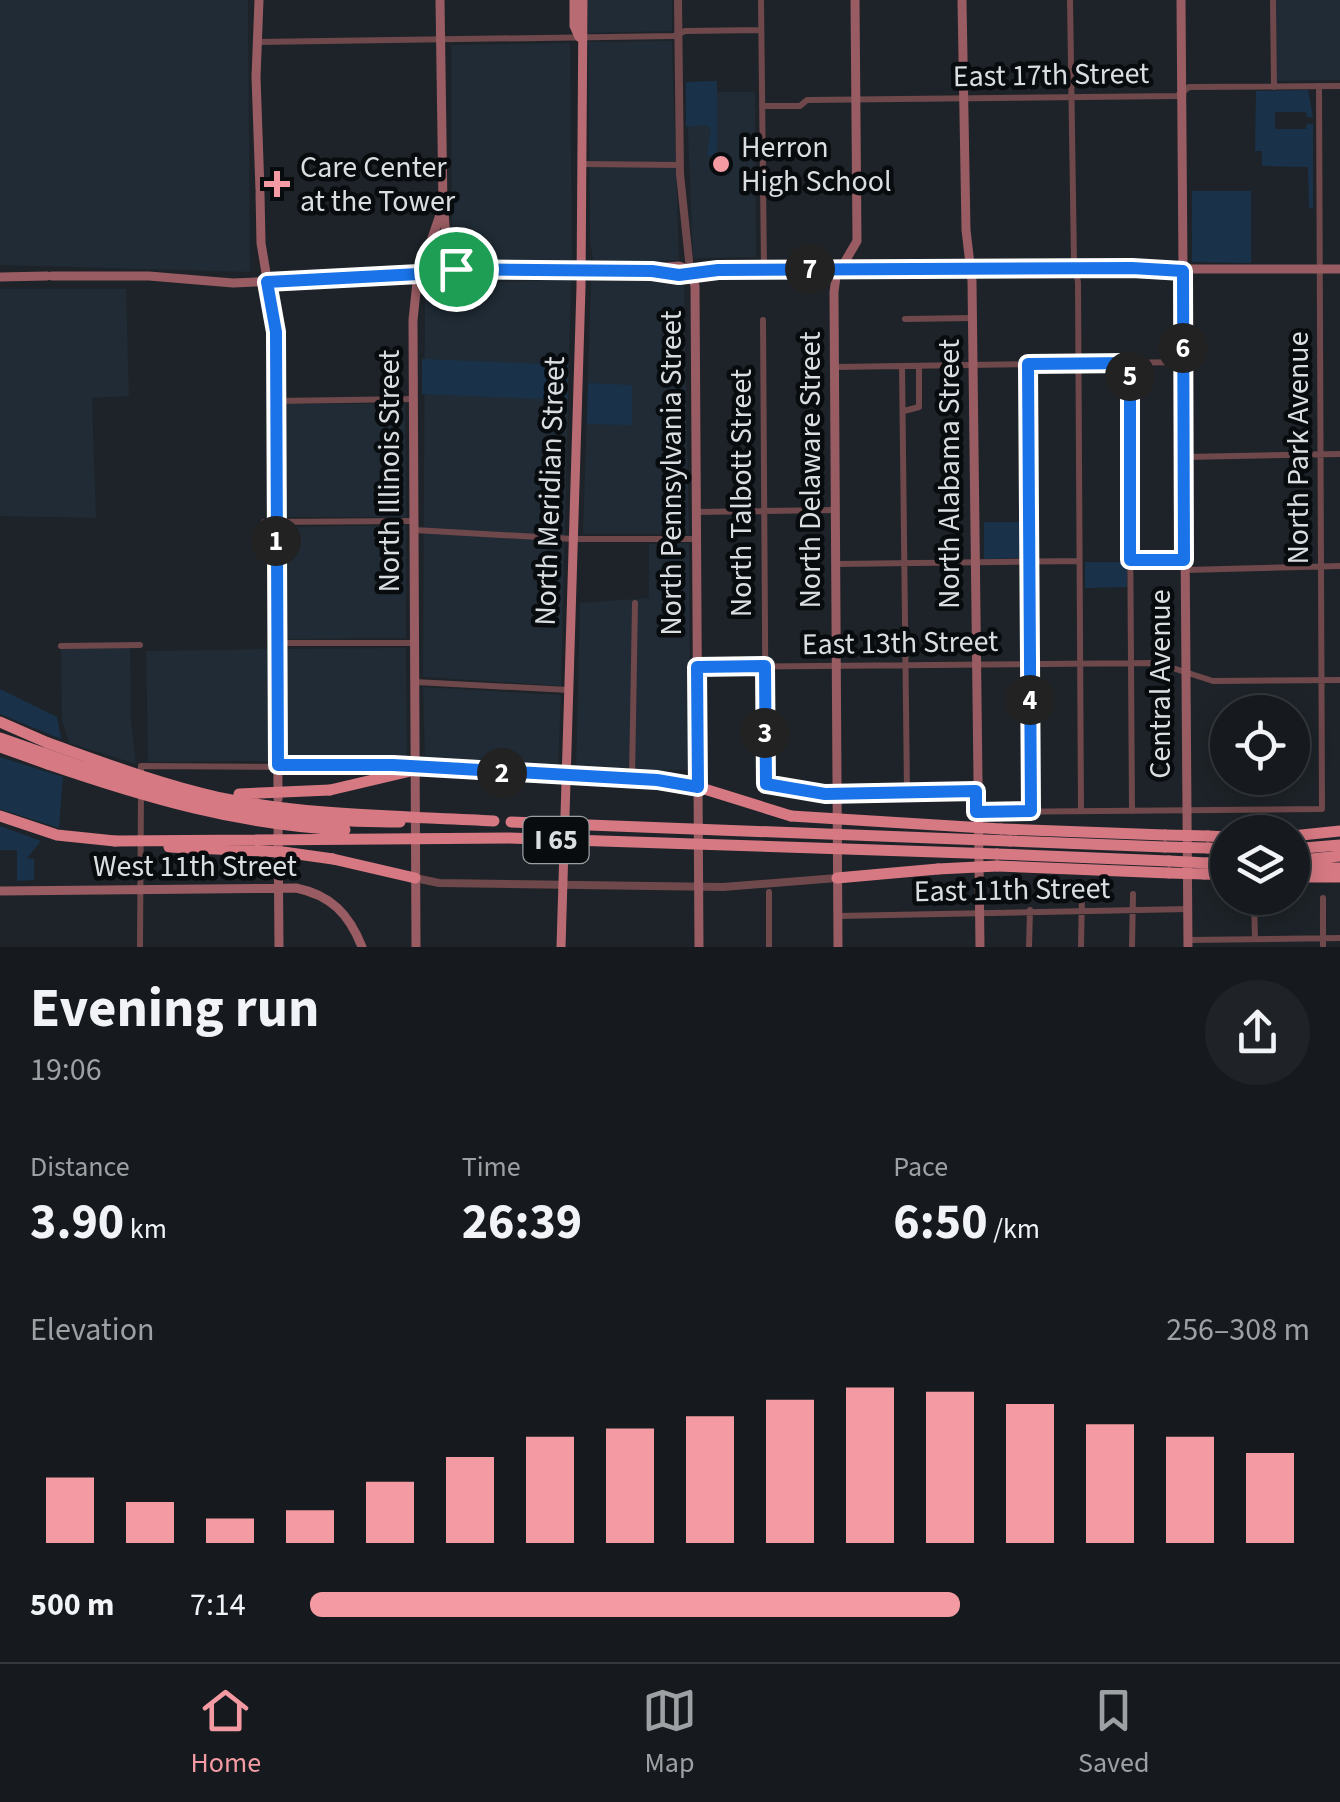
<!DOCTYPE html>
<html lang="en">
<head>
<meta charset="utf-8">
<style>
	body { margin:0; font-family:"Source Sans 3",sans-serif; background:#1f2327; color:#f1f3f6; height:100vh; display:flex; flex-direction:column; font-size:38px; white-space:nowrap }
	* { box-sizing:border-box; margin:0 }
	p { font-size:32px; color:#9ea1a4 }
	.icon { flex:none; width:55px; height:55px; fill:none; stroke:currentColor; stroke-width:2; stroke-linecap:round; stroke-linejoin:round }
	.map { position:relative; height:947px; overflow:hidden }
	.drawer { display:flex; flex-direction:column; background:#161a1e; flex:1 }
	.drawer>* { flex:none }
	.tools { position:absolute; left:1210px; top:695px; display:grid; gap:20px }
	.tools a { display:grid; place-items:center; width:100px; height:100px; border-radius:50%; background:#161a1e; box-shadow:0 5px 25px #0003,0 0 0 2px #35383c; font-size:50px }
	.pin { position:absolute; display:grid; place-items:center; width:85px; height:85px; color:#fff; margin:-42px; border:5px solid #fff; border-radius:50%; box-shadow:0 2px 10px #0007 }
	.km { position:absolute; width:50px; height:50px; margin:-25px; border-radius:50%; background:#222; color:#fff; font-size:28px; line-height:50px; text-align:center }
	.round { display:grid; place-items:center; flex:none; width:105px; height:105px; border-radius:52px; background:#1f2327 }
	.overview { display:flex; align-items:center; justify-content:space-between; height:170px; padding:0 30px }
	h1 { font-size:55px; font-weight:700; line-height:75px }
	.metrics { display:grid; grid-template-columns:repeat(3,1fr); gap:15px; height:170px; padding:10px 30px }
	.metrics div { display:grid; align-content:center }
	.metrics b { font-size:50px; font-weight:700 }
	.metrics small { font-size:28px; font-weight:400 }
	.metrics p { font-size:28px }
	.chart { height:280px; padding:20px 30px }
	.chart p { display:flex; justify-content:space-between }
	.chart svg { width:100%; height:180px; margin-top:10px; stroke:#f49aa2; stroke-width:6 }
	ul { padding:0 30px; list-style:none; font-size:32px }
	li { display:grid; grid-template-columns:160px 120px 1fr; align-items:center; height:75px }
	li i { height:25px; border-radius:12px; background:#f49aa2 }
	.tab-bar { display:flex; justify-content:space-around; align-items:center; height:140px; border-top:2px solid #35383c; background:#161a1e; font-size:28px; color:#9ea1a4 }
	.tab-bar a { display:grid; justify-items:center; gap:5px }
	.tab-bar .on { color:#f49aa2 }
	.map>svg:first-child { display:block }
</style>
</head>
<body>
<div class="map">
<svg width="1340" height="947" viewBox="0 0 1340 947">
	<rect width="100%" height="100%" fill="#1d2328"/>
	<path fill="#202b35" d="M0 0H248L250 272 0 265Z
		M588 0H672V31L588 33Z
		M1276 0H1340V80L1277 81Z
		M672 41 679 260 594 263 590 242 588 42Z
		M570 43 572 262 452 265 451 45Z
		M717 81V92H755L756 257 693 258 686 82Z
		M571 280 561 686 423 677 425 284Z
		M591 281H684L689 534H583Z
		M0 289H126L129 396 92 398 96 518 0 516Z
		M284 404H405L406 517H284Z
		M406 525V638L285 639V527Z
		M689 543 690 770 576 769 580 603 649 598V544Z
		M130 645 131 721 136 764 69 743 62 720 61 646Z
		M406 648 407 759 286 760 285 649Z
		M269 649 268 761 148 762 146 651Z
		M423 687 561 695 558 768 425 761Z"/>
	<path fill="#193249" d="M717 81V148L714 156H707L711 129 706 125 686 127V82Z
		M1308 90 1313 117H1307L1306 112H1275V129H1306L1307 124H1313V208H1309L1308 167 1262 166V151H1255L1256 91Z
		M1192 191H1251V263L1192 262Z
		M422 359 568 365 567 400 422 394Z
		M588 383 632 385V425L587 424Z
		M984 522H1023L1024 558 984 559Z
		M1085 562H1127V587L1085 588Z
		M0 689 57 717 61 739 0 714Z
		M0 757 63 777 59 828 0 809Z
		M0 826 41 841 27 858 34 859V880L17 881V850H0Z"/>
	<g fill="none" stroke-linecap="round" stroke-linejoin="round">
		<path stroke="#6e484b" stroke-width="6" d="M761 0 764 269
			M1070 0 1074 262 1078 282 1081 811
			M1273 0 1274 87
			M257 42 674 36 685 31 761 30
			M762 106H800L807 100 1177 96 1189 87 1340 86
			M582 164 680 165
			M905 319 973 318
			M763 320 766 785 825 794 976 791
			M1129 363 1132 811
			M1028 364 1031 811
			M902 366 907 792
			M835 367 1183 362
			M276 401 414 399
			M904 411 919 407V366
			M1185 457 1340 454
			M696 512 835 510
			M264 522 414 521
			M414 530 574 539H696
			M1130 560 1184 559
			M836 564 1079 561
			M1185 570 1340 566
			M277 643H415
			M61 646 140 645
			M697 667 1157 663 1213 681 1340 680
			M415 682 569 690
			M141 775V766L409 768
			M632 779 635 603
			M977 812 1322 809 1319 86
			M1323 898V947
			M1254 900 1255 939
			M838 916 1188 909
			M1188 940 1340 938
			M140 947 141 792
			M769 947V892
			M1029 947 1030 910
			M1081 947 1082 892
			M1132 947 1133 894"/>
		<path stroke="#6e484b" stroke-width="8" d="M678 0 680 174 690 270
			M415 770 657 780 698 787
			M415 878 439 883 723 887 837 878"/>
		<path stroke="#985c62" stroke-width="9" d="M259 0 256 77 260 190
			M962 0 966 230 972 281 980 947
			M1181 0 1188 947
			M260 193 261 243 276 333 278 799
			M444 212 448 265 453 268
			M690 270 695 286 699 947
			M652 271 663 275 764 269H1340
			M422 275 435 278 475 274
			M52 276H149L233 283 419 274 436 269 608 272 679 266 690 270
			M0 277 47 276
			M278 819 279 947
			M0 891 296 888C331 895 349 914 362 947
			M416 947 413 320 417 282 443 206 440 0
			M838 947 834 292 836 277 857 241 855 0"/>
		<path stroke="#b96b73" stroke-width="9" d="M574 0V26L579 37
			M561 947 581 287 583 0"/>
		<path stroke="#d67983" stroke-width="11" d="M0 722 48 743
			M0 738 86 768
			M0 747 48 764
			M698 787 791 816
			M330 790 415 770
			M0 816 57 835 115 841
			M1001 829 1165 835
			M1208 836 1228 837
			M1292 836 1340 831
			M1010 841 1165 847
			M1208 848 1228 849
			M1292 849 1340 845
			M997 854 1169 861
			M333 859 415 878
			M1292 861 1340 856
			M1207 863 1228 864
			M997 866 1169 873
			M1292 868H1340
			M1204 874 1228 875
			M1292 877H1340
			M837 878 938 869"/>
		<path stroke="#d67983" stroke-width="11" d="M48 743C104 763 159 784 217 797 307 816 403 816 494 821
			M48 764C147 798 239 825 345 830
			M86 768C190 806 290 823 400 822
			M239 794 330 790
			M791 816 1001 829
			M511 822 1010 841
			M1165 835 1208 836
			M115 841 509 838 997 854
			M169 847 283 852 333 859
			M1165 847 1208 848
			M1169 861 1207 863
			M938 869 997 866
			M1169 873 1204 874"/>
	</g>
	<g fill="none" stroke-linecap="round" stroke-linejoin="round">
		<g stroke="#fff" stroke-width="20">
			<path id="route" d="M1132 268 1183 271 1184 560H1130V363L1028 364 1031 811 976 812V791L825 794 766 784 765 666 697 667 698 787 657 780 393 765H278L276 332 267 282 419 274 436 269 652 271 679 275 718 270Z"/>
		</g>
		<use href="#route" stroke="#1a73e8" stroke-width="12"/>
	</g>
	<g fill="#f49aa2" stroke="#090c0e" stroke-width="4">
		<circle cx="721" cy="164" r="10"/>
		<path d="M272 169h10v10h10v10h-10v10h-10v-10h-10v-10h10z"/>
	</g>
	<g text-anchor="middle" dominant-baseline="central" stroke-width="9" stroke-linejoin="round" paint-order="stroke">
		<rect fill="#090c0e" stroke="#9b9fa2" stroke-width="2.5" x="523.5" y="817" width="65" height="46" rx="8"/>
		<g font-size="28" font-weight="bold" fill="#dadee1">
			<text x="556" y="840">I 65</text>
		</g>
		<g font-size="30" fill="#dadee1" stroke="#090c0e">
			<text transform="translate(1051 75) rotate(-1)">East 17th Street</text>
			<text transform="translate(1298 448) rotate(-90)">North Park Avenue</text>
			<text transform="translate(810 470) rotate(-90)">North Delaware Street</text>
			<text transform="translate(389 471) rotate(-90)">North Illinois Street</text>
			<text transform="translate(671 473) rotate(-90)">North Pennsylvania Street</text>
			<text transform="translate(949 474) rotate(-90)">North Alabama Street</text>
			<text transform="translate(550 491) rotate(-88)">North Meridian Street</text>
			<text transform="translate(741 493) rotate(-90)">North Talbott Street</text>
			<text transform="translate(900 643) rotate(-1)">East 13th Street</text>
			<text transform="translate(1160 684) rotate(-90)">Central Avenue</text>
			<text x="195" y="866">West 11th Street</text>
			<text transform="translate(1012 890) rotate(-1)">East 11th Street</text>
		</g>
		<g font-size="30" fill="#dadee1" stroke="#090c0e" text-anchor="start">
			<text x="741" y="147">Herron<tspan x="741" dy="34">High School</tspan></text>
			<text x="300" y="167">Care Center<tspan x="300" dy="34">at the Tower</tspan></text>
		</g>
	</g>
</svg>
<div class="tools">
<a><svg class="icon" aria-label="locate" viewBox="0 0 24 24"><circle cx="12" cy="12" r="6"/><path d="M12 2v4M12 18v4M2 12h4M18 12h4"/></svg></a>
<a><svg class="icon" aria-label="layers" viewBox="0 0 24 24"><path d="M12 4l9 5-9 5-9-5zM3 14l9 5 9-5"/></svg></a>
</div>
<div class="pin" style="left:456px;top:269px;background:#1e9e55"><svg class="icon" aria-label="arrive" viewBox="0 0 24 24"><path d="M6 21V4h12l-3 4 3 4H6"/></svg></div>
<b class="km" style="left:276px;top:541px">1</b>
<b class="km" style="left:502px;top:773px">2</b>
<b class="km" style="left:765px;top:733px">3</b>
<b class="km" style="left:1030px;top:700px">4</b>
<b class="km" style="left:1130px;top:376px">5</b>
<b class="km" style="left:1183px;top:348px">6</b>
<b class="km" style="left:810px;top:269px">7</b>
</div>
<section class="drawer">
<div class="overview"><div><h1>Evening run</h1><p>19:06</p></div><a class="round"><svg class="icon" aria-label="share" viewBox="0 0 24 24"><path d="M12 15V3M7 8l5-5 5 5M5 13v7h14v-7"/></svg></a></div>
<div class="metrics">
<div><p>Distance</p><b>3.90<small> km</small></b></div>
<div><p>Time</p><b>26:39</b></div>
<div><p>Pace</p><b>6:50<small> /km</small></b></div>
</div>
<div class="chart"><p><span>Elevation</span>256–308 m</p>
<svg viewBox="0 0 160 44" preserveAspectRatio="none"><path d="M5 44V28M15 44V34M25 44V38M35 44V36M45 44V29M55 44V23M65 44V18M75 44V16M85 44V13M95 44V9M105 44V6M115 44V7M125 44V10M135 44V15M145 44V18M155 44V22"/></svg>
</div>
<ul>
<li><b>500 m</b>7:14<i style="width:65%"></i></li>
</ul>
</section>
<nav class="tab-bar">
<a class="on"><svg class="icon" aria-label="home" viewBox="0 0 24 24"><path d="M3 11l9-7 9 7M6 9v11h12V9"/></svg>Home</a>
<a><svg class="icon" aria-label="map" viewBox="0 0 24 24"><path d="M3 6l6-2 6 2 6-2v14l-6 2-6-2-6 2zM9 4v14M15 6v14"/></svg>Map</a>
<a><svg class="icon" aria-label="saved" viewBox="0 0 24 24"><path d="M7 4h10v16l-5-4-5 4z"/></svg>Saved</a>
</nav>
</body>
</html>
